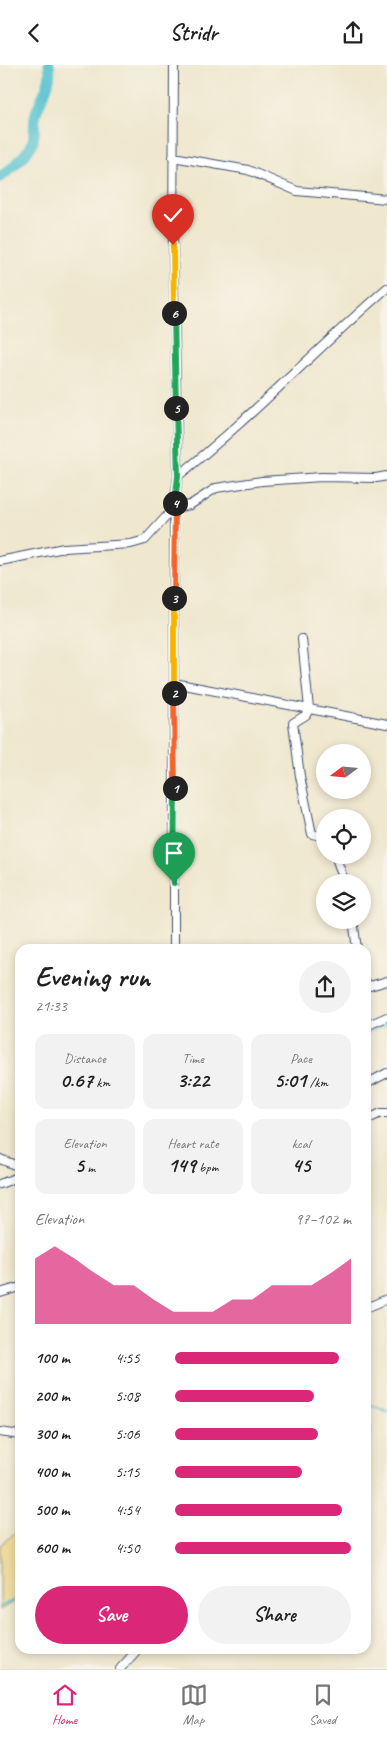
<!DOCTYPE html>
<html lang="en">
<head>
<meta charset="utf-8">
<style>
	body { margin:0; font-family:Caveat,sans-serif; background:#f2f2f2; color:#222; height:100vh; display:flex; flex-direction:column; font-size:19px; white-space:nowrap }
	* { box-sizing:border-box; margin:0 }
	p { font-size:16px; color:#767676 }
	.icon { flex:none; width:28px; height:28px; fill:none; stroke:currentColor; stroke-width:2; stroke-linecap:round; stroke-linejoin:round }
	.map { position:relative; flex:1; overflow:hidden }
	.panel { position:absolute; left:15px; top:879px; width:356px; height:710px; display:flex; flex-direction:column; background:#fff; border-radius:15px; box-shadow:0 2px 8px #0003 }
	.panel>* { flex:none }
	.needle { width:32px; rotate:254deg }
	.fabs { position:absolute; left:316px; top:679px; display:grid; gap:10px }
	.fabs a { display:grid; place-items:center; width:55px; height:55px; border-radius:50%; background:#fff; box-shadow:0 2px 8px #0003; font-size:25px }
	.pin { position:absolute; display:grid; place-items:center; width:42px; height:42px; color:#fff; margin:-51px -21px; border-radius:50% 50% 50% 0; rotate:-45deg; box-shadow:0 0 5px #0007 }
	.pin .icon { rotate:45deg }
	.km { position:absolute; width:25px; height:25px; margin:-12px; border-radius:50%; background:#222; color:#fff; font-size:14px; line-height:25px; text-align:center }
	.round { display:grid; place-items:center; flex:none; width:52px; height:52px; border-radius:26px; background:#f2f2f2 }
	.head { display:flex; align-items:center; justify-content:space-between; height:85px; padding:0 20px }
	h1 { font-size:28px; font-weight:600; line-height:38px }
	.metrics { display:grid; grid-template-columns:repeat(3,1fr); gap:8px; height:85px; padding:5px 20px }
	.metrics div { display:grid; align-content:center; border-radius:12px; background:#f2f2f2; text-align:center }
	.metrics b { font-size:21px; font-weight:600 }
	.metrics small { font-size:14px; font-weight:400 }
	.metrics p { font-size:14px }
	.chart { height:140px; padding:10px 20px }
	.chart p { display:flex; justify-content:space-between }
	.chart svg { width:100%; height:90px; margin-top:5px; fill:#db2777; opacity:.7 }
	.primary-button { display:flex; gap:10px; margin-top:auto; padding:10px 20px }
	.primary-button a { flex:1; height:58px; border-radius:30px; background:#db2777; color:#fff; font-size:20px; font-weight:600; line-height:58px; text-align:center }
	.primary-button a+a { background:#f2f2f2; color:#222 }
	ul { padding:0 20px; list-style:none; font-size:16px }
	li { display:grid; grid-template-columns:80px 60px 1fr; align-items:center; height:38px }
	li i { height:12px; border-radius:6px; background:#db2777 }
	header { display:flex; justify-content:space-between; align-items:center; height:65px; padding:0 20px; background:#fff; font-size:22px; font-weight:600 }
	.dock { display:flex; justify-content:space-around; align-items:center; height:70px; border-top:1px solid #e0e0e0; background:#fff; font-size:14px; color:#767676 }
	.dock a { display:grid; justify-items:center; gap:2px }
	.dock .selected { color:#db2777 }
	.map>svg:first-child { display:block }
</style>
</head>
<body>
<header><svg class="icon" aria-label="back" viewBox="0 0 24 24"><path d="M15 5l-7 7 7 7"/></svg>Stridr<svg class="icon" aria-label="share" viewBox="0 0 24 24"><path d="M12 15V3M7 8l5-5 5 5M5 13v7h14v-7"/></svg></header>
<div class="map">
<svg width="387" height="1604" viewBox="0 0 387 1604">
	<rect width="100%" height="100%" fill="#f7f3e8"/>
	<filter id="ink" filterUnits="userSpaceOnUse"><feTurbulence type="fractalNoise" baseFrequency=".02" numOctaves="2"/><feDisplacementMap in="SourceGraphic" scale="10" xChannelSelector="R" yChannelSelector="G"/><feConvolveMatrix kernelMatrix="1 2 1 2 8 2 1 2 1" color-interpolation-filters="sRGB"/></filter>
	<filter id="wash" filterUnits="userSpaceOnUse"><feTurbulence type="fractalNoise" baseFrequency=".0096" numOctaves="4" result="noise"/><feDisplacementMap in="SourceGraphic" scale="20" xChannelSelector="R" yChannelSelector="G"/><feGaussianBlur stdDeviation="1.12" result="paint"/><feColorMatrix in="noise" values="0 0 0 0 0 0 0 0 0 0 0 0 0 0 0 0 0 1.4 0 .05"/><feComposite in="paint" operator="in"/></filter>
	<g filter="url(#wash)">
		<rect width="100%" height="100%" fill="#efe7ce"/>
		<path fill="#eeda9e" stroke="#84847e" d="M20 1464V1533L0 1545V1480Z"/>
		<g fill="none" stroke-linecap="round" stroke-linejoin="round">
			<path stroke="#56c2d0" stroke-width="2" d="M366 968 387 959
				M0 1127 20 1117
				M366 1345 371 1340 387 1346
				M366 1362H371L370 1382 366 1383
				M0 1542 20 1532"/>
			<path stroke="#56c2d0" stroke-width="11" d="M0 112C10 106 27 89 32 79 36 69 33 57 36 48 41 31 53 18 49 0"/>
		</g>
	</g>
	<g filter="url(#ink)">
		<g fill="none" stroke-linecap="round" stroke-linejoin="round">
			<g stroke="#3b4b6f" stroke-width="10">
				<path id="minor" d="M173 92 248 105 297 126 387 134
					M178 411C251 353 316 284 387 223
					M0 496 64 483 131 479 145 475 174 443 190 440 216 423 262 416 322 412 376 413 387 411
					M302 574 309 644 306 650 293 658 300 711 312 769 325 772
					M174 618 387 659
					M335 790 345 818
					M353 855 357 884
					M174 884V443L178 411 173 180 174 0
					M366 917 370 921 387 916
					M366 961 387 952
					M366 1019 387 1008
					M366 1055 381 1048H387
					M0 1094 20 1102
					M0 1119 20 1111
					M0 1228 20 1222
					M366 1243 387 1234
					M0 1367 20 1370
					M120 1604 138 1584"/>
			</g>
			<use href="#minor" stroke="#fff" stroke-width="8"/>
		</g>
	</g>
	<g fill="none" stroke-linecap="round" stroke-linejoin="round" filter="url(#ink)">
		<g stroke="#fff" stroke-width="10">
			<path id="split-1" d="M174 818 175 723"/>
		</g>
		<g stroke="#fff" stroke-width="10">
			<path id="split-2" d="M174 628 175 723"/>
		</g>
		<g stroke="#fff" stroke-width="10">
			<path id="split-3" d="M174 533V628"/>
		</g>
		<g stroke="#fff" stroke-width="10">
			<path id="split-4" d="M174 533 175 438"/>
		</g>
		<g stroke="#fff" stroke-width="10">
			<path id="split-5" d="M175 438 178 411 176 343"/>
		</g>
		<g stroke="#fff" stroke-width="10">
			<path id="split-6" d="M174 248 176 343"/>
		</g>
		<g stroke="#fff" stroke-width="10">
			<path id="split-7" d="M173 180 174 248"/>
		</g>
		<use href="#split-1" stroke="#22a559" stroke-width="6"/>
		<use href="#split-2" stroke="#f0652b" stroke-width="6"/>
		<use href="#split-3" stroke="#f5b400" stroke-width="6"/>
		<use href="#split-4" stroke="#f0652b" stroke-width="6"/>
		<use href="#split-5" stroke="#22a559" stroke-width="6"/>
		<use href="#split-6" stroke="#22a559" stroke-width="6"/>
		<use href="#split-7" stroke="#f5b400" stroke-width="6"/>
	</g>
</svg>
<div class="fabs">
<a><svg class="needle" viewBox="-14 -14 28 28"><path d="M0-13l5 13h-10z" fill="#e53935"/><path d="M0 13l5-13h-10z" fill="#767676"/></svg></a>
<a><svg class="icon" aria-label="locate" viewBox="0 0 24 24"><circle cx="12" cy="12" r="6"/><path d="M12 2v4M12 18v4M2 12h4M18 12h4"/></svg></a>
<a><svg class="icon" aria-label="layers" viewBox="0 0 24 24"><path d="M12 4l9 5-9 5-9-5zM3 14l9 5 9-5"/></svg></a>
</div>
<div class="pin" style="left:174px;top:818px;background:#1e9e55"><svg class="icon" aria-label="arrive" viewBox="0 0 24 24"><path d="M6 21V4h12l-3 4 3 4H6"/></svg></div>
<div class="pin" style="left:173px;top:180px;background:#d93025"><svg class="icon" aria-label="check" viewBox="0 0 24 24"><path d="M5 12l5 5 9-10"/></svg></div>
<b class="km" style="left:175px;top:723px">1</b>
<b class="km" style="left:174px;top:628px">2</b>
<b class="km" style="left:174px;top:533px">3</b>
<b class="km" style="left:175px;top:438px">4</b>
<b class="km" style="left:176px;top:343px">5</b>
<b class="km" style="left:174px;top:248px">6</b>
<section class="panel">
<div class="head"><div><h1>Evening run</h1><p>21:33</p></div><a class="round"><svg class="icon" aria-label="share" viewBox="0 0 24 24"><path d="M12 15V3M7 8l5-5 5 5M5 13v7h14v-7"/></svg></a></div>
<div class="metrics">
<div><p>Distance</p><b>0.67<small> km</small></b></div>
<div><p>Time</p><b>3:22</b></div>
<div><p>Pace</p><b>5:01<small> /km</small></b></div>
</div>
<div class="metrics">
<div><p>Elevation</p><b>5<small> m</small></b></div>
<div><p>Heart rate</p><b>149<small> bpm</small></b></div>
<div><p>kcal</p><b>45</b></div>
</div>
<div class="chart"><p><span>Elevation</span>97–102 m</p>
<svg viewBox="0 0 160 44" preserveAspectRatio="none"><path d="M0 44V12L10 6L20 12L30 19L40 25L50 25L60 32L70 38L80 38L90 38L100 32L110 32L120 25L130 25L140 25L150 19L160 12V44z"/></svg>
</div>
<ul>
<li><b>100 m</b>4:55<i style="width:93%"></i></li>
<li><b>200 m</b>5:08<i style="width:79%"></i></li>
<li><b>300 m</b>5:06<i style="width:81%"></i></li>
<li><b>400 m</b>5:15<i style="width:72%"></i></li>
<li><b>500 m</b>4:54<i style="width:95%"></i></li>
<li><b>600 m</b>4:50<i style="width:100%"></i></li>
</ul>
<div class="primary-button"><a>Save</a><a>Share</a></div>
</section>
</div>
<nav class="dock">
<a class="selected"><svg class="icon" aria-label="home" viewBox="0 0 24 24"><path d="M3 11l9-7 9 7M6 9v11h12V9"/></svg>Home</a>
<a><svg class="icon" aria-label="map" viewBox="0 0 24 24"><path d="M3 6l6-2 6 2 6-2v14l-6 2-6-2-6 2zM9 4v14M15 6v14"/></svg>Map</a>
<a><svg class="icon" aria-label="saved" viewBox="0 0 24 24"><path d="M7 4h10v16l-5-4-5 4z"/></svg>Saved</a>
</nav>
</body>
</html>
